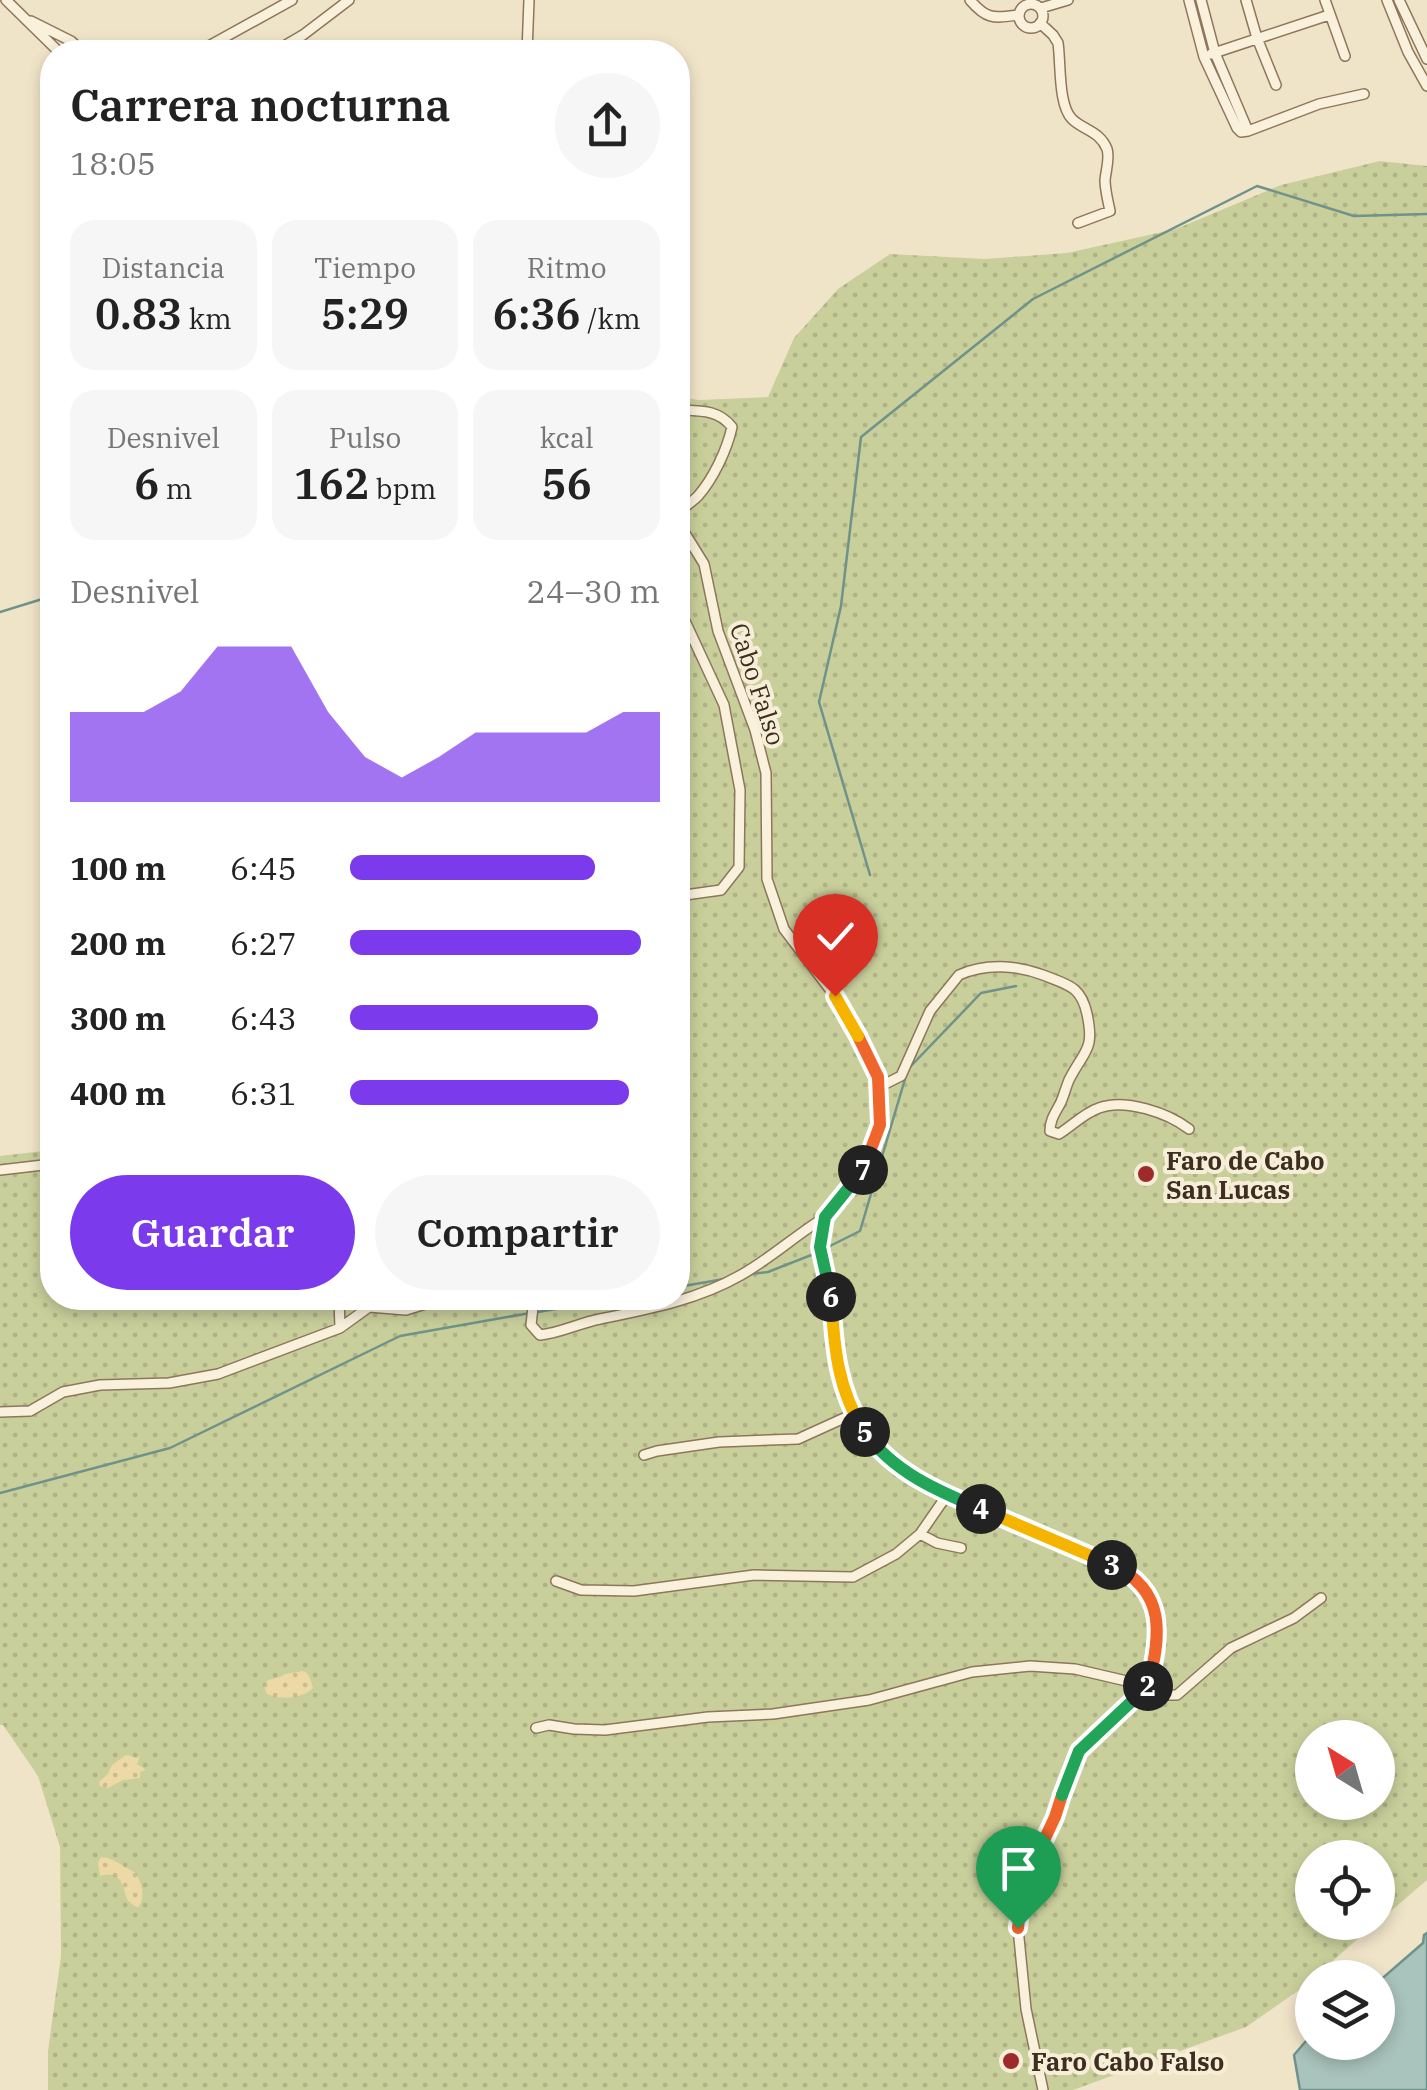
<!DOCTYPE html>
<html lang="es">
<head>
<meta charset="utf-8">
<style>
	body { margin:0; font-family:"IBM Plex Serif",serif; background:#f6f6f6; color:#222; height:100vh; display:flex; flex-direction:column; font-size:38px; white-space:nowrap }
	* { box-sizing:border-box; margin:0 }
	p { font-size:32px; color:#767676 }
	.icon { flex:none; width:55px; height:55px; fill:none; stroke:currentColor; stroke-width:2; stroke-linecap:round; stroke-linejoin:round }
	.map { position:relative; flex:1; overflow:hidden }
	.side { position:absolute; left:40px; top:40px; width:650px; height:1270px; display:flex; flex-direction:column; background:#fff; border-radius:40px; box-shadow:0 5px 15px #0003 }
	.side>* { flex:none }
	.needle { width:65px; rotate:323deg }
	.buttons { position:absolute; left:1295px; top:1720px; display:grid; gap:20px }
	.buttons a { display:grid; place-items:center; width:100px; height:100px; border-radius:50%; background:#fff; box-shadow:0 5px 15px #0003; font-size:50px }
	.pin { position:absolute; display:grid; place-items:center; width:85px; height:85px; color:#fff; margin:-102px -42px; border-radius:50% 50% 50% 0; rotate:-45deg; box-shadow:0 0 10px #0007 }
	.pin .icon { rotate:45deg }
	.km { position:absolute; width:50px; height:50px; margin:-25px; border-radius:50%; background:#222; color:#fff; font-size:28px; line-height:50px; text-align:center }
	.round { display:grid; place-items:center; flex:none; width:105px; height:105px; border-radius:52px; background:#f6f6f6 }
	.head { display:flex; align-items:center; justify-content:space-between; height:170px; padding:0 30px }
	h1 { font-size:45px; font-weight:600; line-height:75px }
	.figures { display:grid; grid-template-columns:repeat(3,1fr); gap:15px; height:170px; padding:10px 30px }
	.figures div { display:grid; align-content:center; border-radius:25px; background:#f6f6f6; text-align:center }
	.figures b { font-size:42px; font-weight:600 }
	.figures small { font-size:28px; font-weight:400 }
	.figures p { font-size:28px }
	.chart { height:280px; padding:20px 30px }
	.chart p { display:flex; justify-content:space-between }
	.chart svg { width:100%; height:180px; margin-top:10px; fill:#7c3aed; opacity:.7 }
	.action { display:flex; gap:20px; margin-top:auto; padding:20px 30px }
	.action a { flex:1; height:115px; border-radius:60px; background:#7c3aed; color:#fff; font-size:40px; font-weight:600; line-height:115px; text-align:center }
	.action a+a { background:#f6f6f6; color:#222 }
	ul { padding:0 30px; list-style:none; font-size:32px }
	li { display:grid; grid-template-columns:160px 120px 1fr; align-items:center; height:75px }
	li i { height:25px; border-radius:12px; background:#7c3aed }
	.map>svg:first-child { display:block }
</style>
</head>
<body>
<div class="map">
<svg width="1427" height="2090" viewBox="0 0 1427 2090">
	<defs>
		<pattern id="grass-dots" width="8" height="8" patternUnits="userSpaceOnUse" patternTransform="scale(2.5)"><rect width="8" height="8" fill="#c9cf9b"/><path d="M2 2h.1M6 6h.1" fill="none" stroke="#aeb285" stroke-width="1.8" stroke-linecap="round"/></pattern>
		<pattern id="sand-dots" width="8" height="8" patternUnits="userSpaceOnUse" patternTransform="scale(2.5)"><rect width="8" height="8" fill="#ecd9a5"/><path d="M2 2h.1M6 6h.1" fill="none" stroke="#cbbb8e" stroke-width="1.8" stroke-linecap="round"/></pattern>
	</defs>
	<rect width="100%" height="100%" fill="#f0e4c8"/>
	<path fill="url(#grass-dots)" fill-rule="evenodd" d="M1380 161 1427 166V1880L1378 1922V1858H1312V1922H1377L1302 1988 1246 2027 1073 2090H48V2051L61 1956 60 1847 38 1776 3 1725H0V1156L52 1150V1298H678V397L699 400 768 397 794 338 838 289 890 254 985 259 1067 253 1176 229 1281 185ZM1312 1738H1378V1802H1312Z"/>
	<path fill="url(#sand-dots)" d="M303 1671C310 1673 311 1682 313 1688 303 1699 279 1700 267 1694L264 1686 268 1680 280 1677 285 1674Z
		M126 1755 137 1758 140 1755 137 1764 146 1770 140 1772V1778L123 1780 108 1788 100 1786 99 1782 108 1774 112 1765Z
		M101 1857C114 1858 124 1867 136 1873 142 1884 146 1897 138 1908L128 1901C122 1887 123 1869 100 1876L98 1863Z"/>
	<path fill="#a9c4bc" stroke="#6f938a" stroke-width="2.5" d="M1427 1933V2090H1300L1294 2055 1312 2034V2042H1378V1982L1423 1943 1424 1935Z"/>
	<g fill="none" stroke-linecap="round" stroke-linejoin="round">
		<path stroke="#6f938a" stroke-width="2.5" d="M0 612 52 596
			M870 875 819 702 841 606 861 437 1033 299 1257 186 1354 216 1427 214
			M910 1067 981 993 1016 986
			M826 1248 860 1231 905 1079
			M751 1274 768 1272 819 1252
			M678 1287 724 1279
			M538 1312 620 1298
			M0 1493 170 1448 400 1336 530 1313"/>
		<g stroke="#8d765c" stroke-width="12">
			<path id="street" d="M6 0 59 52
				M970 0C987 20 994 18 1018 15
				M1189 0 1204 57 1237 128 1241 132 1248 131
				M1201 0 1215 53 1248 131
				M1246 0 1257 38 1276 85
				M1325 0 1345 56
				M1387 0 1408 52 1427 86
				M1399 0 1427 59
				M1019 16a12 12 0 1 1 24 0a12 12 0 1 1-24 0Z
				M1041 8 1068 0
				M31 21 71 41 83 52
				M1040 23 1053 35 1058 43C1061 63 1058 105 1072 119 1083 130 1100 131 1107 149 1110 158 1106 170 1105 180 1105 190 1108 201 1110 211L1078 223
				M198 52 292 0
				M274 52 303 35 349 0
				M527 52 529 0
				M1211 54 1329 15
				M1248 131 1319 104 1364 94
				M678 410C699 411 718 409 732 427 727 450 713 479 698 496 692 502 684 507 678 513
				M678 522 704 564 718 631 755 730 766 773 767 879 784 929 835 996 860 1039 879 1077 887 1083 901 1076 930 1011 959 975C985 963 1017 965 1043 975 1068 985 1081 986 1087 1014 1095 1051 1084 1050 1069 1080 1066 1087 1064 1095 1061 1102 1056 1112 1050 1119 1050 1131L1059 1134C1072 1126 1084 1113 1099 1108 1125 1098 1168 1113 1189 1129
				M678 606 724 705 740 790 739 867 721 890 678 896
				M879 1077 880 1125 866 1167 825 1217 821 1247 830 1285 835 1358 853 1414 869 1438 895 1466 947 1495 1123 1570 1152 1599 1158 1643 1148 1686 1079 1751 1055 1817 1023 1885 1018 1928 1026 2009 1043 2090
				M0 1170 52 1164
				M339 1298 340 1328 369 1307 406 1310 445 1298
				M534 1298 531 1325 540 1335C561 1333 579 1323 600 1319 649 1309 697 1300 741 1275 771 1258 796 1235 825 1217
				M0 1412 30 1411 63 1392 100 1385 169 1383 218 1374 340 1328
				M644 1455 657 1451 719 1442 798 1439 853 1414
				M920 1534 937 1543 961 1548
				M556 1581 581 1590 634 1591 754 1575 853 1577 896 1554 920 1534 947 1495
				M536 1728 549 1725 574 1729 605 1730 708 1717 773 1714 869 1700 972 1672 1030 1666 1075 1669 1148 1686 1164 1695H1177L1231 1648 1294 1618 1321 1598"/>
		</g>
		<use href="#street" stroke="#faf1dc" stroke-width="9"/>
	</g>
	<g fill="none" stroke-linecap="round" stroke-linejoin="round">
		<g stroke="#fff" stroke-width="20">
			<path id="split-1" d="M1018 1928 1023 1885 1055 1817 1062 1795"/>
		</g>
		<g stroke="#fff" stroke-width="20">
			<path id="split-2" d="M1062 1795 1079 1751 1148 1686"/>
		</g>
		<g stroke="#fff" stroke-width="20">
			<path id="split-3" d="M1112 1565C1167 1590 1161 1636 1148 1686"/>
		</g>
		<g stroke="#fff" stroke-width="20">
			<path id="split-4" d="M981 1509 1112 1565"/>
		</g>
		<g stroke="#fff" stroke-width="20">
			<path id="split-5" d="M865 1432C893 1472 938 1491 981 1509"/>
		</g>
		<g stroke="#fff" stroke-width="20">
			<path id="split-6" d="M831 1297C834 1345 837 1390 865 1432"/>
		</g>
		<g stroke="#fff" stroke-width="20">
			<path id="split-7" d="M831 1297 820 1247 825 1217 863 1170"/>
		</g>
		<g stroke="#fff" stroke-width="20">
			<path id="split-8" d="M858 1036 878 1077 880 1125 863 1170"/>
		</g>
		<g stroke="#fff" stroke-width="20">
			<path id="split-9" d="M835 996 858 1036"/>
		</g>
		<use href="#split-1" stroke="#f0652b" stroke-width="12"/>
		<use href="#split-2" stroke="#22a559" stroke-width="12"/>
		<use href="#split-3" stroke="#f0652b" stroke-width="12"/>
		<use href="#split-4" stroke="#f5b400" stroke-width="12"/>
		<use href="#split-5" stroke="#22a559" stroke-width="12"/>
		<use href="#split-6" stroke="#f5b400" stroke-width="12"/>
		<use href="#split-7" stroke="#22a559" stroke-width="12"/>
		<use href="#split-8" stroke="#f0652b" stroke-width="12"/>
		<use href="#split-9" stroke="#f5b400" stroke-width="12"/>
	</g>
	<g fill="#9e2a2b" stroke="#f7eed8" stroke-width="4">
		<circle cx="1146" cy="1174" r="10"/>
		<circle cx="1011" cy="2061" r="10"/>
	</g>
	<g text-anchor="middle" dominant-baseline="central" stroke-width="8" stroke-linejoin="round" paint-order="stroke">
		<g font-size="25" fill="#3d2e20" stroke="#f7eed8">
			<text transform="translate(758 684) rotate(72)">Cabo Falso</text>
		</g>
		<g font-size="25" font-weight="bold" fill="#3d2e20" stroke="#f7eed8" text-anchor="start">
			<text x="1166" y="1160">Faro de Cabo<tspan x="1166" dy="29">San Lucas</tspan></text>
			<text x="1031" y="2061">Faro Cabo Falso</text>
		</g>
	</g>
</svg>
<div class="buttons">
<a><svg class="needle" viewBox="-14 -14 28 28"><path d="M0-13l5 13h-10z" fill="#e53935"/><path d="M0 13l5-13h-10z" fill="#767676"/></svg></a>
<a><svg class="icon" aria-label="locate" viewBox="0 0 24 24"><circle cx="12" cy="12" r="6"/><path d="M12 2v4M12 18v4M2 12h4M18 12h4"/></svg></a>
<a><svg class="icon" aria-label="layers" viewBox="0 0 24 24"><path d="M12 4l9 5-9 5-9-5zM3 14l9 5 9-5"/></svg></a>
</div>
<div class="pin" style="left:1018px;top:1928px;background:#1e9e55"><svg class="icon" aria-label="arrive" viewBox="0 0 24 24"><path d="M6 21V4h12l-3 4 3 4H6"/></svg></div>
<div class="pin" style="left:835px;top:996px;background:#d93025"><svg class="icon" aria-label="check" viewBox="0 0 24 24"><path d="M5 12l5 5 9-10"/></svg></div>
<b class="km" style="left:1148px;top:1686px">2</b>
<b class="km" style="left:1112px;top:1565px">3</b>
<b class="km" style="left:981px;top:1509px">4</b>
<b class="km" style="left:865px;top:1432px">5</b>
<b class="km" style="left:831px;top:1297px">6</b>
<b class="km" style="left:863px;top:1170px">7</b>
<section class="side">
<div class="head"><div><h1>Carrera nocturna</h1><p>18:05</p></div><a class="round"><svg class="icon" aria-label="share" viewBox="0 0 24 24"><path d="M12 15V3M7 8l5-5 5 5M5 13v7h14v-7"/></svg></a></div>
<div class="figures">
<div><p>Distancia</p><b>0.83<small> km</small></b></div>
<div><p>Tiempo</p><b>5:29</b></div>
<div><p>Ritmo</p><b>6:36<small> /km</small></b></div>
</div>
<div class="figures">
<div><p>Desnivel</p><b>6<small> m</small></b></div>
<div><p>Pulso</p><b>162<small> bpm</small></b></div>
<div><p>kcal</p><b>56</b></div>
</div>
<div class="chart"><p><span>Desnivel</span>24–30 m</p>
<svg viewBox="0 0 160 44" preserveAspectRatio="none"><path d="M0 44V22L10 22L20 22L30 17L40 6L50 6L60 6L70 22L80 33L90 38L100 33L110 27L120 27L130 27L140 27L150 22L160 22V44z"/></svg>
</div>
<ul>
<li><b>100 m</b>6:45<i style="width:79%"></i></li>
<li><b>200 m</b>6:27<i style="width:94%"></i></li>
<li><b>300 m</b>6:43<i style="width:80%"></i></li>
<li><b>400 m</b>6:31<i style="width:90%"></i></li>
</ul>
<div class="action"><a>Guardar</a><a>Compartir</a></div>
</section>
</div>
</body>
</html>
